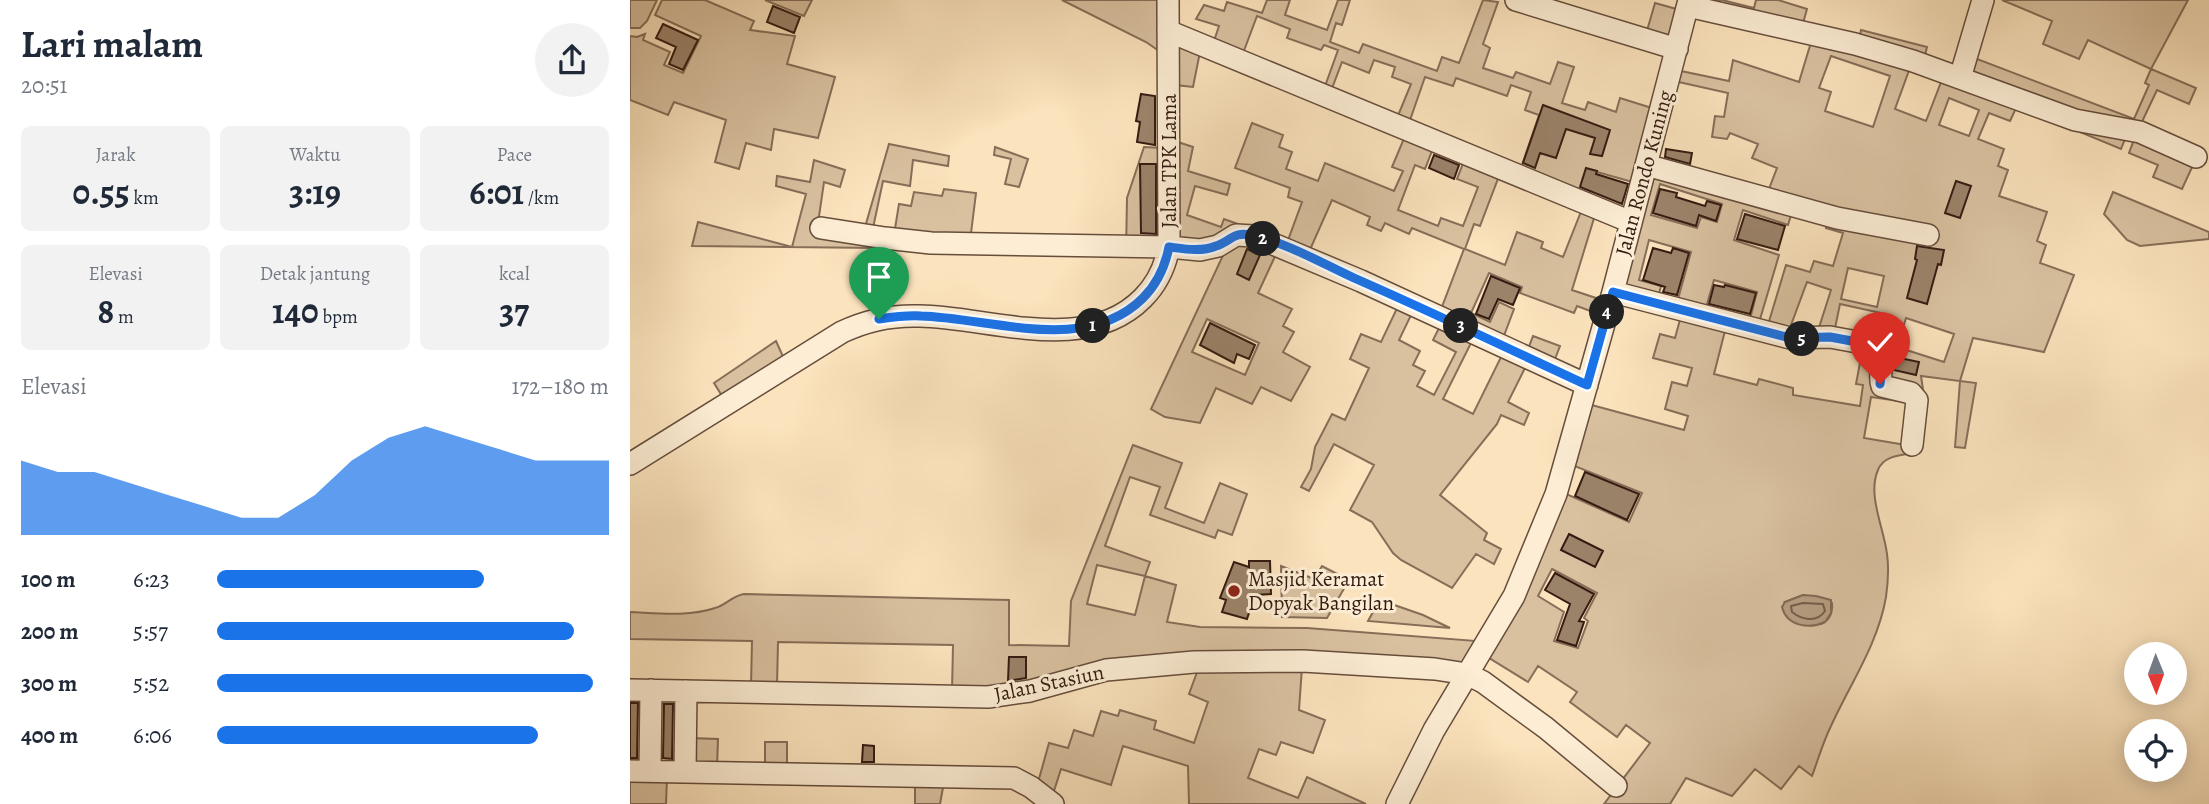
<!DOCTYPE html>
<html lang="id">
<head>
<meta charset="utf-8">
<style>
	body { margin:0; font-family:Alegreya,serif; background:#f2f2f3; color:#1f2937; height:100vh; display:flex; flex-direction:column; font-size:26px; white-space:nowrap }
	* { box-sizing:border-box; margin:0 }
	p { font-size:23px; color:#747a83 }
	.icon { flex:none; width:38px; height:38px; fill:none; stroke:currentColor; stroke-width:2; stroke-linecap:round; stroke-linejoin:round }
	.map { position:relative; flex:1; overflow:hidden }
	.details { display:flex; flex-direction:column; background:#fff; width:630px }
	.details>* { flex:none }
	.needle { width:46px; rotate:179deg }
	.tools { position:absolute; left:1494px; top:642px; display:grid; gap:14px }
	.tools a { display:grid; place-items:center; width:63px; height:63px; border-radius:50%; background:#fff; box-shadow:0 4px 18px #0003; font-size:35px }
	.pin { position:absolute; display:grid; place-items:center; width:60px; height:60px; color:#fff; margin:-72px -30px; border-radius:50% 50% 50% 0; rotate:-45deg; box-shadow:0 0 7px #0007 }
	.pin .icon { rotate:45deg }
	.km { position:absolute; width:35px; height:35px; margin:-18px; border-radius:50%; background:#222; color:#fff; font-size:19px; line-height:35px; text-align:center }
	.round { display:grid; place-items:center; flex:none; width:74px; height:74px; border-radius:37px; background:#f2f2f3 }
	.summary { display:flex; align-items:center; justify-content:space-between; height:119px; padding:0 21px }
	h1 { font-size:38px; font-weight:700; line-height:52px }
	.stats { display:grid; grid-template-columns:repeat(3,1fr); gap:10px; height:119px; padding:7px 21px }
	.stats div { display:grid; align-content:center; border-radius:10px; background:#f2f2f3; text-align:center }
	.stats b { font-size:35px; font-weight:700 }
	.stats small { font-size:19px; font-weight:400 }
	.stats p { font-size:19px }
	.chart { height:196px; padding:14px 21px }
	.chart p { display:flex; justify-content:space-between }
	.chart svg { width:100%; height:126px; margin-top:7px; fill:#1a73e8; opacity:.7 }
	ul { padding:0 21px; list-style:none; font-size:23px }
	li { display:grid; grid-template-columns:112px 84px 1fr; align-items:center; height:52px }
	li i { height:18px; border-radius:9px; background:#1a73e8 }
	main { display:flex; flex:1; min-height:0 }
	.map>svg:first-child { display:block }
</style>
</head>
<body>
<main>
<section class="details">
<div class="summary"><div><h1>Lari malam</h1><p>20:51</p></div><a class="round"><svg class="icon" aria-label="share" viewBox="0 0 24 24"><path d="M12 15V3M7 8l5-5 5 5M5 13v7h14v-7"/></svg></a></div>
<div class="stats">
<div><p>Jarak</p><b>0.55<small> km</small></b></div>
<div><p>Waktu</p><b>3:19</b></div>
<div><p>Pace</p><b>6:01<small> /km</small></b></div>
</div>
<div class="stats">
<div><p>Elevasi</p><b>8<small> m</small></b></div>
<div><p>Detak jantung</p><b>140<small> bpm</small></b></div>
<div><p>kcal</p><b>37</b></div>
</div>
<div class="chart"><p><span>Elevasi</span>172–180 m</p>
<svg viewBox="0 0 160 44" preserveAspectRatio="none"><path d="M0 44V18L10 22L20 22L30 26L40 30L50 34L60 38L70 38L80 30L90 18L100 10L110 6L120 10L130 14L140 18L150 18L160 18V44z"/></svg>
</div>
<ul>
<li><b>100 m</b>6:23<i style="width:68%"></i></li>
<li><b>200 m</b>5:57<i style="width:91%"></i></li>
<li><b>300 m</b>5:52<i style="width:96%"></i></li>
<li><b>400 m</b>6:06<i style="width:82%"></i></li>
</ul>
</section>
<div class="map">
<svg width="1579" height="804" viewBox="0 0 1579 804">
	<rect width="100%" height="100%" fill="#fbe3bd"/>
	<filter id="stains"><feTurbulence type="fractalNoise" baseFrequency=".00286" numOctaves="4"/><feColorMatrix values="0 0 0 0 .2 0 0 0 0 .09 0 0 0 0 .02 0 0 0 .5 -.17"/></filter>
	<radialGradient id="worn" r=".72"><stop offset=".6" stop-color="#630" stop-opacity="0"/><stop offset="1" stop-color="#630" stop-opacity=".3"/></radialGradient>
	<path fill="#d9c1a0" stroke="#866e58" stroke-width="2" fill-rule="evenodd" d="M0 0H27L17 21 10 28H0Z
		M32 0H75L124 21 120 30 165 36 157 64 205 77 188 138 144 129 141 150 116 143 109 169 85 162 96 120 44 102 38 115 0 100V36L7 37 15 34 13 40 40 52 34 65 53 73 71 36 25 15Z
		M135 0H182L174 16Z
		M432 0H531L532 53 516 42Z
		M637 0H660L655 15 697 30 708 0H720L712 25 706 23 700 42 729 53 733 44 807 71 812 57 829 63 853 0 868 2 853 44 860 48 853 68 883 78 886 72 920 84 928 62 944 67 932 103 955 110 958 102 986 112 990 98 1025 109 1006 183 967 172 959 195 891 168 909 115 895 110 901 92 881 85 877 96 826 78 823 86 795 77 779 123 767 118 781 84 762 77 765 67 744 60 739 73 712 62 701 91 694 89 708 50 694 45 691 50 657 38 660 29 627 16 612 56 583 44 589 26 566 19 574 5 594 11 597 2 632 13Z
		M1066 0H1092L1124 8 1126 0H1148L1177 9 1172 27Z
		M1372 0H1558L1521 69 1566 88 1559 104 1527 90 1510 126 1472 122 1336 75 1342 57 1504 119 1519 85 1515 83 1521 69 1458 40 1449 59 1413 44 1422 21Z
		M1025 3 1050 10 1041 42 1016 34Z
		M1231 30 1297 47 1294 59 1229 40Z
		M1182 39 1281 65 1265 109 1296 121 1313 77 1497 134 1491 149 1387 106 1380 121 1359 113 1348 139 1374 149 1368 166 1378 170 1369 196 1417 212 1407 241 1416 245 1410 263 1444 275 1414 352 1343 338 1330 381 1346 383 1335 448 1325 447 1330 381 1291 376 1295 403 1290 452C1275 455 1254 454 1248 470 1237 495 1254 528 1257 554 1259 568 1258 583 1256 597 1248 644 1220 684 1201 726 1193 742 1188 760 1182 776L1169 766 1151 789 1125 769 1102 796 1056 778 1040 804H974L1020 743 996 725 987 737 940 702 947 692 908 666 898 682 856 656 932 492 999 522 1012 493 942 465 958 404 1054 430 1058 416 1035 409 1042 382 1057 386 1062 368 1023 358 1030 334 1045 338 1051 316 1096 327 1084 374 1127 385 1129 379 1163 388V395L1230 406 1233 385 1226 384 1233 347 1244 350 1251 313 1210 304 1204 333 1187 334 1201 290 1177 282 1158 333 1137 328 1156 265 1180 272 1184 261 1203 266 1213 233 1196 228 1198 222 1137 194 1147 168 1122 158 1128 144 1100 133 1097 139 1082 137 1085 116 1094 117 1098 93 1044 81 1046 70 1099 81 1103 60 1169 82ZM1201 56 1260 76 1243 127 1195 111 1201 92 1189 88ZM1319 98 1349 110 1339 136 1309 125ZM1218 268 1254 276 1247 307 1211 299ZM1276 318 1324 334 1314 362 1267 347ZM1241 397 1283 403 1276 445 1234 438ZM922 569 967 593 954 618 958 621 948 648 924 641 934 612 908 596ZM1173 595 1202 603C1203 613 1200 620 1191 624L1155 602Z
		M545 41 570 52 563 87 545 85Z
		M622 123 653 135 649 147 662 152 656 169 688 181 695 163 764 191 773 171 762 167 775 136 803 148 795 169 785 165 768 210 808 226 811 218 833 226 848 187 827 179 834 161 869 176 850 226 844 224 835 249 875 265 887 232 913 242 911 248 933 257 952 209 965 215 942 290 975 301 971 315 947 306 944 313 890 293 892 287 859 273 841 313 860 322 869 302 884 309 872 341 810 312 834 249 782 228 779 234 755 223 751 231 737 225 740 217 702 200 679 252 657 243 672 202 658 197 660 188 605 168Z
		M1505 137 1564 163 1552 189 1523 177 1528 165 1499 153Z
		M545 141 563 147 558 171 600 184 597 195 565 186 557 215 591 227 594 219 622 229 587 239 545 241Z
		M259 144 319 156 318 166 283 160 280 186 253 181 240 242 262 247 269 204 281 206 284 192 312 196 314 189 346 193 339 249 62 246 68 222 162 247 176 194 146 186 147 176 180 182 184 160 215 170 210 187 194 182 187 230 231 241Z
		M365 147 398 159 389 187 375 184 381 159 364 155Z
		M514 147 533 148V239L496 252 497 198Z
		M1021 172 1162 212 1158 225 1113 210 1104 240 1149 255 1128 326 1119 323 1127 292 1084 280 1075 311 990 289ZM1030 184 1092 204 1087 222 1071 217 1067 228 1021 215ZM1019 240 1061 252 1048 299 1029 294 1031 286 1009 280Z
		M1483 192 1579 232V239L1510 246 1497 240 1474 214Z
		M610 241 648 250 628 293 662 309 653 326 664 332 653 352 680 367 661 401 631 387 622 404 586 388 570 423 535 417 521 409 596 249ZM577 319 629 343 615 375 562 352Z
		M769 304 783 311 769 340 790 351 783 365 795 371 787 386 804 395 826 352 803 340 811 324 843 339 813 399 843 414 873 353 897 364 878 402 899 413 894 425 871 415 867 424 810 495 857 533 854 540 871 549 864 564 846 554 822 588 771 560 763 553 742 522 720 510 744 465 704 444 679 491 671 487 681 469 685 447 702 414 715 420 739 368 720 359 731 334 751 342Z
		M903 336 930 346 923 364 897 352Z
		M146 341 155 361 94 399 84 383Z
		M503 445 552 463 535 508 574 523 590 483 617 494 602 535 588 530 585 538 520 515 530 487 500 477 475 546 520 562 515 576 546 585 537 622 570 627 677 628 847 641 831 666 736 658 322 691 323 645 148 642 147 686H121L122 641 0 639V612C26 613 59 617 85 608 96 605 102 596 114 594L379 600V645L439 646 441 601ZM467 565 515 576 505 615 457 604Z
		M651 566 684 579 692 566 719 580 697 618 652 617Z
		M750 600 793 615 820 628 738 621Z
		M569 667H672L669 710 695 720 683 753 651 742 646 755 629 749 618 778 668 798 677 777 736 804H559L558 766 493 746 481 785 431 769 422 797 407 786 419 743 438 748 444 730 463 736 471 711 488 716 490 710 526 721 524 729 564 743 578 702 559 694Z
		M60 738 88 739 87 768H60Z
		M135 742H157V769H135Z
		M0 776 37 777 36 804H0Z
		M285 781 314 782 310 804H285Z"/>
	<path fill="#b79f83" stroke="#836a55" stroke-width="2" d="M1173 595 1186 596 1201 600V613L1195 622C1180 629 1157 627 1152 607L1155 602Z"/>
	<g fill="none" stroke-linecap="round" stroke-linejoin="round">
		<path stroke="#765d4a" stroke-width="2" d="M1173 603 1193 604 1195 611C1187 623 1172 620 1162 612L1161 606Z"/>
	</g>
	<path fill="#9b836a" stroke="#341b11" stroke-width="2" d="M143 6 170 17 164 33 137 22Z
		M33 24 68 40 53 70 39 64 46 47 26 38Z
		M511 94 525 96V145L507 142 510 122 506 121Z
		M913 105 980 130 972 156 960 154 965 138 936 129 926 158 910 153 905 168 893 163Z
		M1036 149 1062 153 1060 164 1035 157Z
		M804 155 829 165 824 179 799 168Z
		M510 164H526V234L511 233Z
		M956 168 967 171 966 174 998 184 992 204 950 187Z
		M1326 181 1341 186 1330 218 1315 213Z
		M1030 189 1047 193 1046 197 1075 206 1077 201 1091 205 1086 221 1069 215 1066 226 1023 213Z
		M1115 214 1155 226 1148 250 1107 239Z
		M1287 246 1314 250 1311 265 1308 264 1297 304 1277 298 1287 260 1285 259Z
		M1023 248 1041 253 1043 248 1059 253 1047 295 1033 292 1035 287 1013 280Z
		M617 249 630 255 619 280 607 274Z
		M861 276 890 288 883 305 868 299 859 319 846 314Z
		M1084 285 1094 287 1095 285 1126 293 1120 314 1079 304Z
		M580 323 625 345 619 359 607 354 604 363 570 345Z
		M1265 357 1289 362 1286 375 1264 370Z
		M955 472 1009 494 997 520 945 496Z
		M939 534 973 551 965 567 931 550Z
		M619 561H640L641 594 625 595 617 619 592 612 596 600 590 598 604 562 619 567Z
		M925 573 964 594 949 621 954 622 946 646 927 640 940 604 915 590Z
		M379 657H396V678L378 681Z
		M0 703H8L7 758H0Z
		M34 704H43L42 759 33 758Z
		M233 745 244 746V762H232Z"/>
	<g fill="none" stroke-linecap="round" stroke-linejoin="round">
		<g stroke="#664d3c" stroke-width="24">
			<path id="minor" d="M886 0 1047 49
				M1058 6 1225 44 1283 61 1445 120 1510 132 1566 157
				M538 31 1001 222
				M1330 78 1353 0
				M1016 165 1207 218 1298 235
				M191 228 255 238 301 243 539 247 570 250 588 246 606 235 624 236 731 281 957 385
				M983 292 1160 338 1200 337 1249 346C1257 358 1247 373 1252 386L1281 393 1287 400 1282 445
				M0 464 212 332C237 320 262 315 290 316 360 317 456 356 513 298 527 284 535 267 539 247L538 0
				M0 690 358 697 400 691 476 670 564 662 673 661 805 669 837 674 853 682 916 728 986 786
				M0 771 384 778 401 787 423 804
				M20 771 21 690
				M55 772 56 691
				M767 804 804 730 884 596 926 494 983 292 1059 0"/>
		</g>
		<use href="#minor" stroke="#fcedd4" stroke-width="21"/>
	</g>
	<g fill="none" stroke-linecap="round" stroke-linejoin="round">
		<g stroke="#fff" stroke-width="14">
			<path id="route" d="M249 319C263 317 277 315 291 316 362 318 456 355 513 298 527 284 535 267 539 247 555 249 571 252 586 246 599 242 605 231 620 235 656 242 691 263 724 278 802 312 879 349 957 385L983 292 1160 338 1200 337 1249 346 1253 356 1250 384"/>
		</g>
		<use href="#route" stroke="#1a73e8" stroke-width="9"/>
	</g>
	<circle fill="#8f2418" stroke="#fcedd4" stroke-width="2.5" cx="604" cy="591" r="7"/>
	<g text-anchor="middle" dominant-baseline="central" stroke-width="6" stroke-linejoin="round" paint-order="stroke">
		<g font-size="21" fill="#341b11" stroke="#fcedd4">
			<text transform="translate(539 161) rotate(-90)">Jalan TPK Lama</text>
			<text transform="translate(1014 173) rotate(-75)">Jalan Rondo Kuning</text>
			<text transform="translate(419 683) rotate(-12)">Jalan Stasiun</text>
		</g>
		<g font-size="21" fill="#341b11" stroke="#fcedd4" text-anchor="start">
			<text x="618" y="579">Masjid Keramat<tspan x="618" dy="24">Dopyak Bangilan</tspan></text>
		</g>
	</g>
	<rect width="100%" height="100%" filter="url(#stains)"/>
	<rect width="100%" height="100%" fill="url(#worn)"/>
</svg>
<div class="tools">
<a><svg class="needle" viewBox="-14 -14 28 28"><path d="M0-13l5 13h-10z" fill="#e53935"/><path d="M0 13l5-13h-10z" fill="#747a83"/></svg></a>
<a><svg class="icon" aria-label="locate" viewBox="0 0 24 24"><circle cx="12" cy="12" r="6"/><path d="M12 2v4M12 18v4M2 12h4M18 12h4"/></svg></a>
</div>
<div class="pin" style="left:249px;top:319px;background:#1e9e55"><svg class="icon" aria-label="arrive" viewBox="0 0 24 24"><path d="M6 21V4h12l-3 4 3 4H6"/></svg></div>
<div class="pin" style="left:1250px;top:384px;background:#d93025"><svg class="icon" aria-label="check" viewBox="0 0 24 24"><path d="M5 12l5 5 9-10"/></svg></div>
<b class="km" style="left:463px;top:326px">1</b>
<b class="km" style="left:633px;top:239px">2</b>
<b class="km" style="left:831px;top:326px">3</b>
<b class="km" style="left:977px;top:312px">4</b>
<b class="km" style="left:1172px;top:339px">5</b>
</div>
</main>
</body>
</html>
